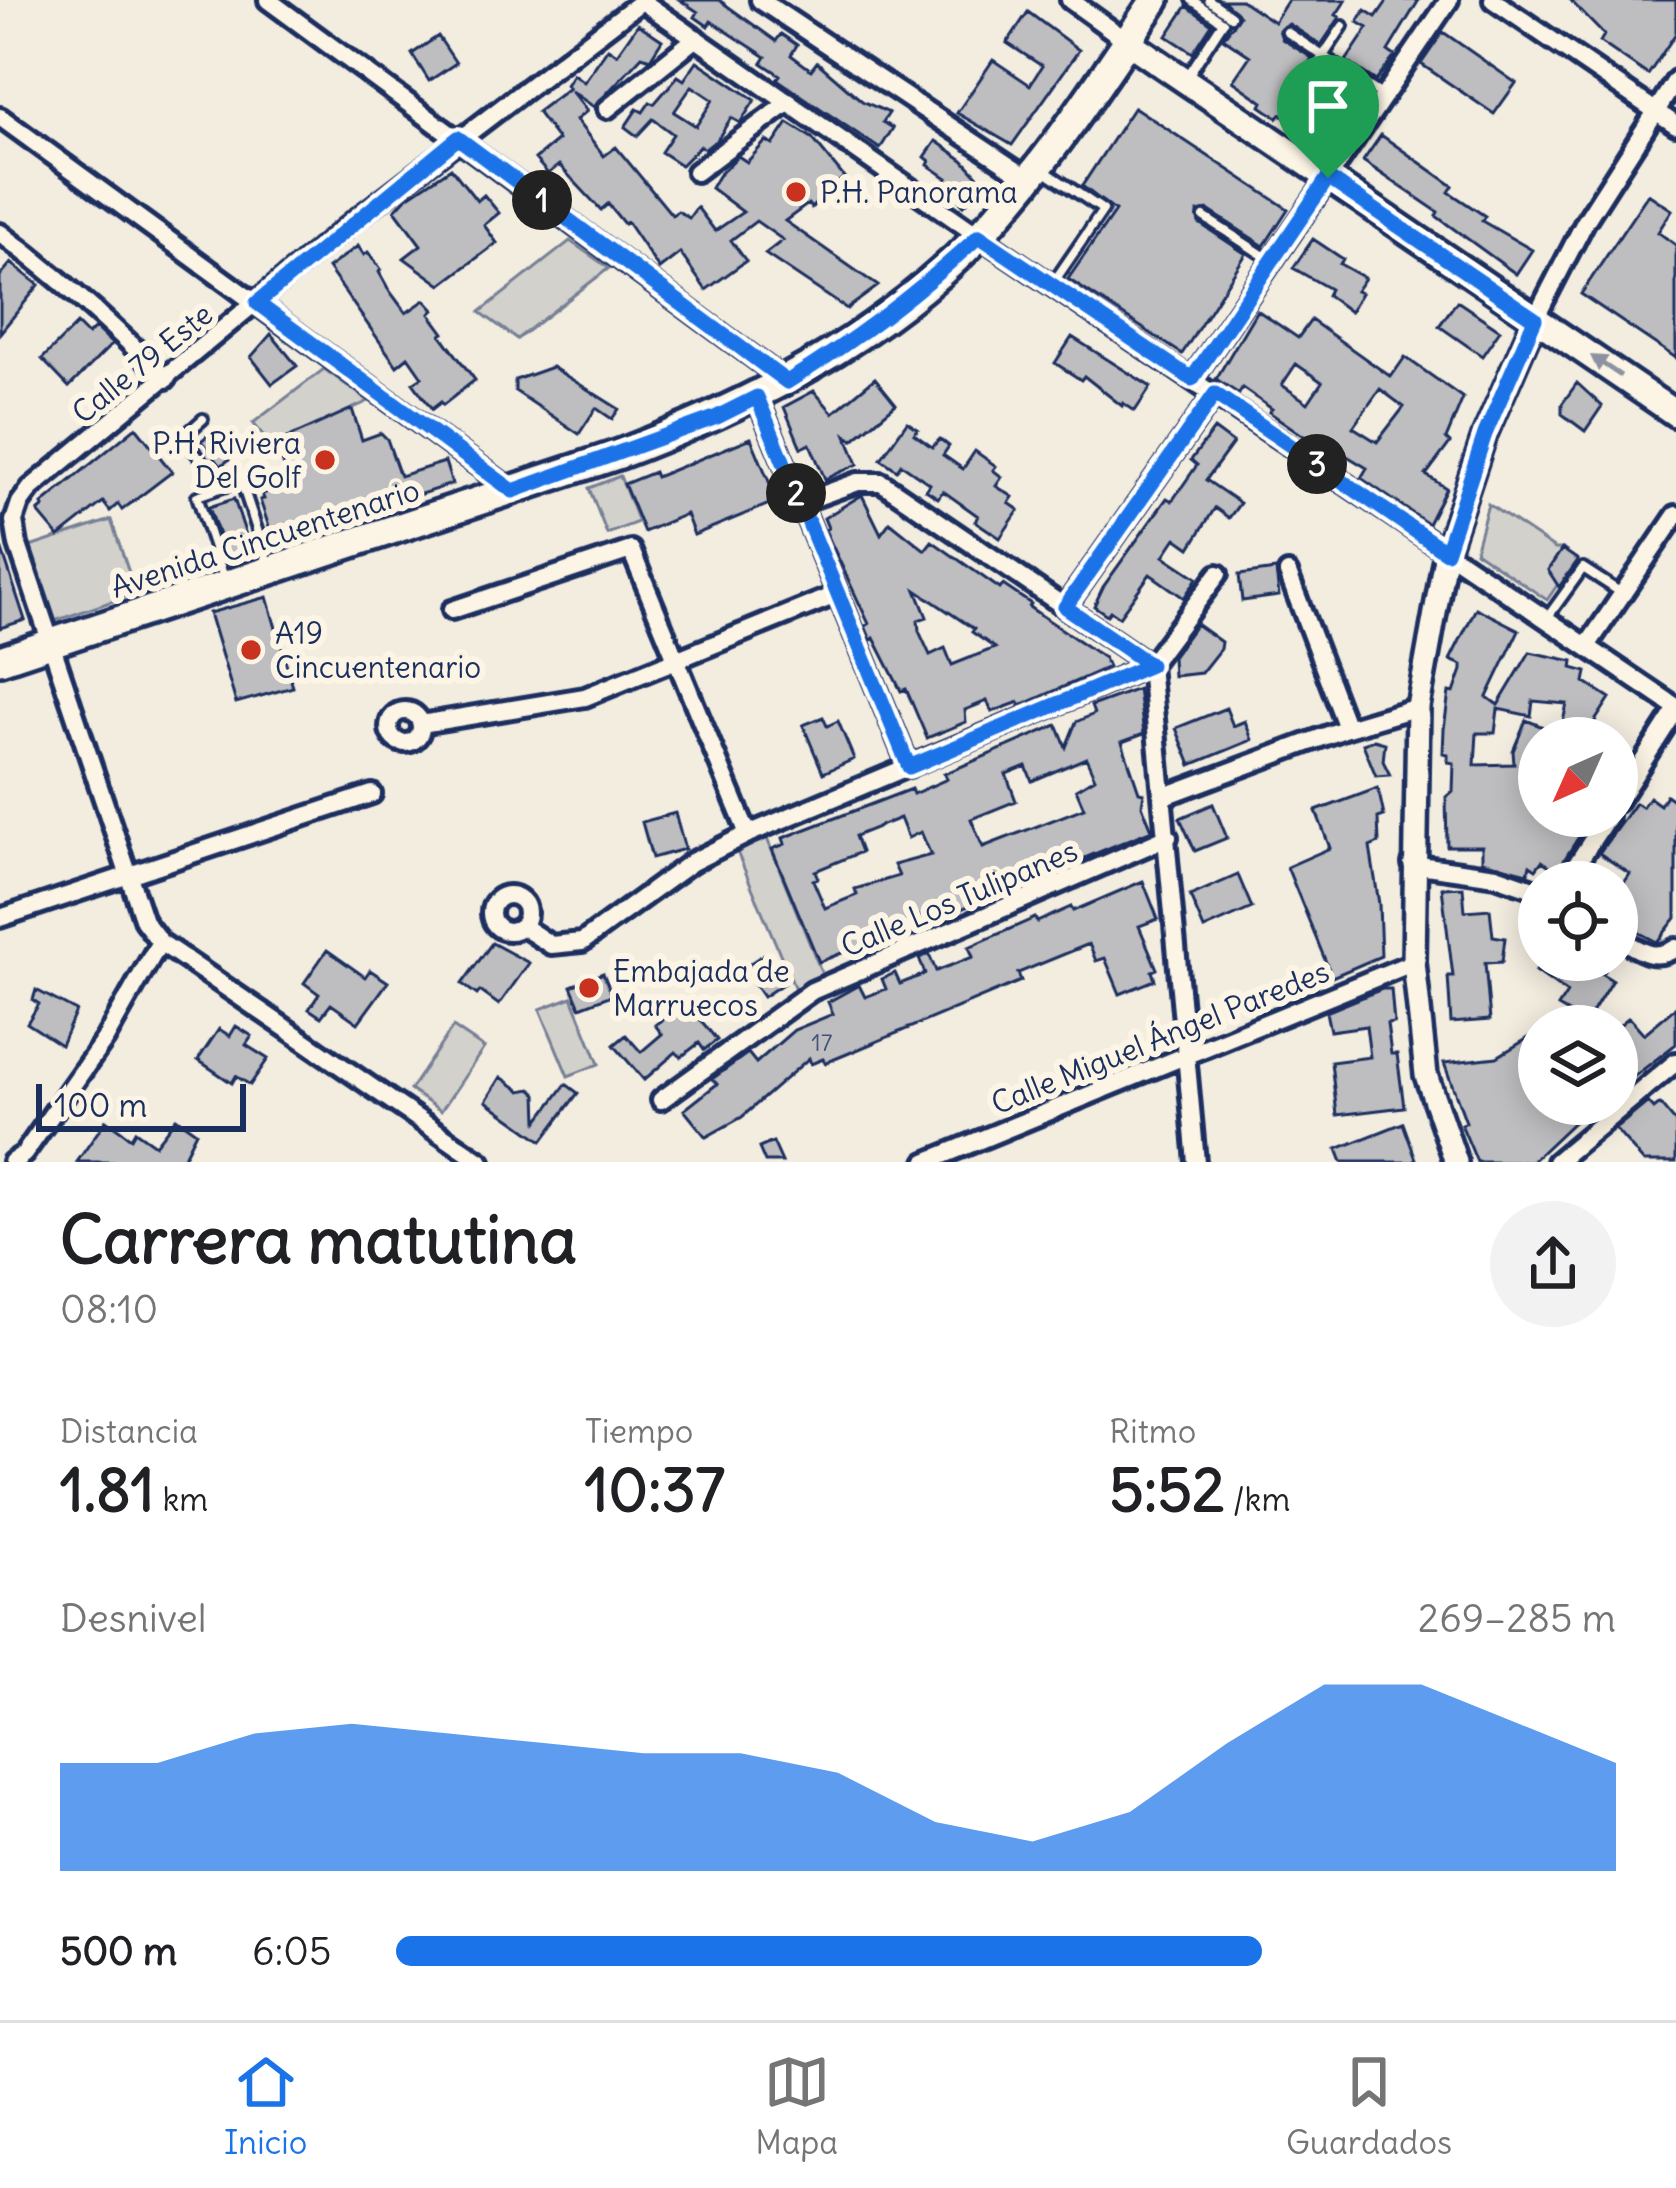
<!DOCTYPE html>
<html lang="es">
<head>
<meta charset="utf-8">
<style>
	body { margin:0; font-family:Delius,sans-serif; background:#f2f2f2; color:#202124; height:100vh; display:flex; flex-direction:column; font-size:45px; white-space:nowrap }
	* { box-sizing:border-box; margin:0 }
	p { font-size:39px; color:#757577 }
	.icon { flex:none; width:66px; height:66px; fill:none; stroke:currentColor; stroke-width:2; stroke-linecap:round; stroke-linejoin:round }
	.map { position:relative; height:1162px; overflow:hidden }
	.sheet { display:flex; flex-direction:column; background:#fff; flex:1 }
	.sheet>* { flex:none }
	.needle { width:78px; rotate:225deg }
	.controls { position:absolute; left:1518px; top:717px; display:grid; gap:24px }
	.controls a { display:grid; place-items:center; width:120px; height:120px; border-radius:50%; background:#fff; box-shadow:0 6px 30px #0003; font-size:60px }
	.scale { position:absolute; left:36px; bottom:30px; width:210px; box-sizing:border-box; padding-left:12px; border:6px solid #1b2f5e; border-top:0; font-size:33px; line-height:42px; white-space:nowrap; color:#1b2f5e; -webkit-text-stroke:9px #fcf5e5; paint-order:stroke }
	.pin { position:absolute; display:grid; place-items:center; width:102px; height:102px; color:#fff; margin:-123px -51px; border-radius:50% 50% 50% 0; rotate:-45deg; box-shadow:0 0 12px #0007 }
	.pin .icon { rotate:45deg }
	.km { position:absolute; width:60px; height:60px; margin:-30px; border-radius:50%; background:#222; color:#fff; font-size:33px; line-height:60px; text-align:center }
	.round { display:grid; place-items:center; flex:none; width:126px; height:126px; border-radius:63px; background:#f2f2f2 }
	.overview { display:flex; align-items:center; justify-content:space-between; height:204px; padding:0 60px }
	h1 { font-size:66px; font-weight:800; line-height:90px }
	.figures { display:grid; grid-template-columns:repeat(3,1fr); gap:18px; height:204px; padding:12px 60px }
	.figures div { display:grid; align-content:center }
	.figures b { font-size:60px; font-weight:800 }
	.figures small { font-size:33px; font-weight:400 }
	.figures p { font-size:33px }
	.chart { height:336px; padding:24px 60px }
	.chart p { display:flex; justify-content:space-between }
	.chart svg { width:100%; height:216px; margin-top:12px; fill:#1a73e8; opacity:.7 }
	ul { padding:0 60px; list-style:none; font-size:39px }
	li { display:grid; grid-template-columns:192px 144px 1fr; align-items:center; height:90px }
	li i { height:30px; border-radius:15px; background:#1a73e8 }
	.menu { display:flex; justify-content:space-around; align-items:center; height:168px; border-top:3px solid #e0e0e0; background:#fff; font-size:33px; color:#757577 }
	.menu a { display:grid; justify-items:center; gap:6px }
	.menu .on { color:#1a73e8 }
	.map>svg:first-child { display:block }
</style>
</head>
<body>
<div class="map">
<svg width="1676" height="1162" viewBox="0 0 1676 1162">
	<rect width="100%" height="100%" fill="#f3ede0"/>
	<filter id="ink" filterUnits="userSpaceOnUse"><feTurbulence type="fractalNoise" baseFrequency=".00833" numOctaves="2"/><feDisplacementMap in="SourceGraphic" scale="24" xChannelSelector="R" yChannelSelector="G"/><feConvolveMatrix kernelMatrix="1 2 1 2 8 2 1 2 1" color-interpolation-filters="sRGB"/></filter>
	<g filter="url(#ink)">
		<path fill="#d3d1cc" stroke="#778095" stroke-width="3" d="M570 241 609 268 517 339 480 312Z
			M324 369 369 401 271 445 253 423Z
			M620 476 638 522 607 534 589 488Z
			M1488 504 1555 549H1562L1548 570 1558 584 1547 600 1475 551Z
			M111 520 136 593 52 622 27 548Z
			M766 836 822 974 795 989 737 852Z
			M572 997 599 1064 568 1076 540 1009Z
			M453 1027 484 1048 441 1111 410 1090Z"/>
		<path fill="#bebec0" stroke="#1b2f5e" stroke-width="3" fill-rule="evenodd" d="M680 0H719L776 41 781 34 797 45 791 55 811 70 817 62 862 101 889 113 883 122 893 128 880 149 777 79 780 75 762 63 766 57 711 21 708 26 695 17 698 12Z
			M1223 0H1241L1274 22 1288 0H1346L1336 15 1340 17 1321 45 1289 24 1279 30 1282 39 1312 58 1297 82 1299 91 1310 90 1325 68 1363 92 1328 146 1281 114 1278 118 1261 106 1263 102 1233 81 1250 56 1223 38 1239 16Z
			M1388 0H1419L1388 51 1395 56 1376 81 1346 61 1368 28 1358 22 1365 10 1376 17Z
			M1570 0H1676V33L1648 75 1600 42 1604 35Z
			M1187 6 1212 24 1193 53 1167 36Z
			M1028 12 1079 50 1012 145 957 113 993 60 1030 85 1042 66 1007 43Z
			M638 24 662 40 650 59 642 56 594 107 571 91 587 111 576 120 604 156 616 147 672 215 678 211 689 218 697 207 715 231 743 212 711 188 718 176 738 156 747 162 766 141 773 145 788 123 812 138 844 177 811 208 808 204 785 221 878 286 847 309 765 254 783 240 756 221 731 240 746 261 706 290 680 253 659 269 627 222 624 224 608 204 601 210 559 165 548 174 535 159 558 140 537 112 569 88 566 85 573 74 584 82 608 48 617 54Z
			M1443 32 1516 83 1494 114 1421 64Z
			M438 36 456 63 429 81 412 54Z
			M697 61 755 100 740 123 731 118 717 140 705 149 700 146 681 165 661 152 673 134 653 119 637 136 625 127 637 109 643 112 650 102 654 104 678 76 684 80ZM692 86 713 100 696 126 674 112Z
			M1134 107 1288 209 1264 246 1208 210 1198 212 1199 223 1246 254 1182 354 1068 279 1115 211 1082 186Z
			M1381 135 1453 186 1449 192 1485 216 1482 221 1532 250 1516 274 1436 216 1438 212 1363 161Z
			M936 141 963 160 985 184 964 205 943 183 947 178 928 165 930 161 925 157Z
			M451 168 477 201 484 195 499 213 484 225 497 243 441 285 404 258 421 245 395 210 406 198Z
			M1648 194 1672 210 1658 232 1676 245V358L1581 294Z
			M1313 239 1343 259 1340 264 1365 278 1356 291 1361 293 1350 312 1327 295 1330 289 1293 268Z
			M358 246 364 255 368 252 381 269 379 272 389 290 406 313 425 300 434 310 430 314 444 333 441 335 475 380 443 405 441 402 432 409 413 383 422 377 408 357 397 366 328 268Z
			M11 263 39 285 0 333V276Z
			M1457 301 1500 330 1482 356 1439 326Z
			M1257 310 1298 338 1311 320 1391 377 1405 357 1463 398 1446 439 1450 443 1426 475 1446 488 1428 524 1361 478 1367 468 1337 450 1333 456 1269 412 1272 409 1242 388 1239 394 1216 379ZM1296 364 1322 382 1308 403 1282 385ZM1380 389 1404 407 1377 442 1353 427Z
			M77 324 88 335 95 328 112 344 69 387 42 359Z
			M271 334 297 366 272 384 251 357Z
			M1072 337 1151 387 1135 411 1123 403 1122 406 1084 376 1081 380 1055 363Z
			M552 367 619 409 612 419 596 408 579 434 515 391V380Z
			M875 378 896 404 853 440 846 435 858 464 825 479 810 444 801 448 784 407 814 391 833 413Z
			M1577 383 1602 406 1585 431 1562 414V404Z
			M352 409 362 440 381 433 387 439 400 476 445 462 452 484 384 506 380 496 301 522 306 534 275 545 260 500 264 499 262 494 290 484 276 443Z
			M907 422 918 429 914 434 932 447 940 439 949 446 943 455 963 469 975 451 996 466 993 470 1002 477 996 486 1013 497 1009 503 1019 510 1000 538 975 521 978 516 943 491 938 498 926 490 930 484 901 464 897 470 881 459Z
			M136 427 172 472 122 510 118 504 110 511 103 502 59 537 38 512 44 507 42 504Z
			M215 429 236 454 221 466 201 441Z
			M1214 429 1233 443 1206 480 1240 503 1229 518 1215 508 1190 548 1176 538 1164 556 1197 578 1184 598 1150 574 1119 617 1110 611 1107 615 1094 606 1103 587 1167 498 1172 501 1197 465 1191 460Z
			M751 438 777 501 694 535 686 514 644 532 624 484 654 472 656 477Z
			M862 495 881 534 890 522 925 550 932 541 1000 589 1003 585 1031 604 1029 607 1104 658 1108 667 1020 706 1019 702 992 712 987 701 965 710 966 722 927 738 906 689 901 691 874 638 871 640 865 626 869 624 825 530 828 528 824 518ZM916 590 974 629 972 632 995 648 952 665 945 648 930 655 919 631 918 620 927 617Z
			M234 499 251 550 227 558 209 507Z
			M1562 549 1578 560 1559 587 1548 570Z
			M2 550 25 620 0 628V551Z
			M1276 570 1279 596 1242 601 1239 575Z
			M267 597 293 687 236 703 209 613Z
			M1476 608 1519 630 1487 697 1498 705 1530 652 1573 661 1572 668 1587 672 1585 682 1610 698 1584 738H1539L1535 816H1592L1557 871 1542 861 1536 869 1530 865 1528 873 1482 861V846H1447L1446 797 1453 791 1454 763 1448 762V754L1443 753 1444 729 1449 692 1454 693 1462 670V665L1450 660ZM1533 701 1567 704 1560 734 1526 720 1513 751 1514 764 1475 765 1477 733H1495L1498 709 1531 716Z
			M1196 624 1221 642 1220 649 1201 673 1173 676 1172 657Z
			M1138 689 1144 734 1122 742 1139 792 1144 793 1142 805 1152 830 1032 880 1029 875 1000 887 1002 891 923 926 919 916 886 929 890 938 871 946 873 951 856 958 852 949 819 962 772 849 785 844 783 838 911 789 913 794 947 779 944 774 1057 725 1066 747 1076 722 1094 714 1091 706ZM1086 758 1095 778 1076 789 1084 808 983 847 971 819 1016 801 1006 774 1026 766 1032 781ZM900 818 908 838 921 832 931 855 894 865 899 876 855 889 857 895 825 908 813 880 818 878 815 871 861 852 855 836Z
			M1226 708 1233 726 1245 721 1252 740 1191 765 1176 728Z
			M823 717 827 726 838 721 854 759 823 773 803 725Z
			M1374 740 1385 743 1383 761 1390 775 1376 776 1363 744Z
			M1378 788 1384 816 1378 818 1379 843 1370 847 1379 904 1381 956 1332 977 1287 867 1330 848 1316 811Z
			M1666 795 1676 802V918L1657 942 1617 921V893L1630 874 1599 853 1635 803 1642 807 1649 797 1660 805Z
			M1213 804 1227 838 1195 851 1180 818Z
			M675 813 685 849 652 858 642 822Z
			M1238 875 1252 908 1204 929 1190 896Z
			M1143 881 1158 919 1139 926 1157 969 1152 971 1155 980 1120 994 1105 958 1096 961 1089 944 1018 973 1021 981 847 1054 825 1063 823 1059 811 1064 809 1058 742 1117 706 1137 684 1110 717 1084 712 1079 748 1053 756 1063 794 1030 833 1014 828 1002 859 985 865 997 886 989 882 979 895 973 900 984 925 974 919 958 929 954 936 971 973 957 969 947 1035 918 1037 922 1071 907 1073 911Z
			M1463 887 1465 911 1490 909 1493 936 1505 938 1502 962 1485 963 1490 1020 1451 1023 1448 976H1453L1442 888Z
			M492 943 529 963 499 1005 480 991 477 995 462 984Z
			M327 950 365 977 370 970 388 982 358 1023 331 1004 321 1017 309 1009 319 994 304 983Z
			M764 954 784 983 763 997 743 968Z
			M1543 960H1590L1605 969 1602 974 1612 980 1586 1023 1558 1007 1567 993 1536 971Z
			M603 973 612 995 580 1007 571 986Z
			M1382 989H1391L1394 1023 1387 1024 1391 1054H1397L1404 1107 1337 1115 1331 1062 1370 1057 1366 1026 1330 1031 1326 1012Z
			M36 990 76 1011 61 1045 27 1023 39 1004 33 1000Z
			M685 1001 717 1040 704 1050 699 1043 681 1057 676 1052 644 1080 614 1045 626 1035 641 1052 662 1034 655 1025Z
			M1676 1007V1044L1631 1079 1625 1071 1617 1077V1027L1629 1017 1644 1034Z
			M236 1026 252 1036 246 1045 268 1059 250 1085 236 1076 232 1083 198 1060 219 1029 230 1036Z
			M1530 1037 1539 1050V1104H1606L1588 1119 1583 1113 1531 1162H1477L1461 1124 1466 1122 1444 1063 1497 1057Z
			M501 1077 521 1091 531 1089 537 1094 538 1121 566 1084 578 1093 542 1141 486 1101Z
			M1648 1102 1654 1109 1660 1104 1676 1123V1162H1644L1615 1129Z
			M176 1118 196 1132 181 1162H77L106 1120 131 1138 135 1131 155 1145Z
			M1403 1123 1417 1162H1342L1337 1149Z
			M773 1142 782 1162H765L759 1148Z"/>
		<g fill="none" stroke-linecap="round" stroke-linejoin="round">
			<g stroke="#1b2f5e" stroke-width="16">
				<path id="service" d="M1209 0 1231 16
					M1287 32 1383 96
					M1189 74 1223 22 1192 0
					M1304 85 1343 26
					M1045 171 1103 210 1053 283
					M1204 217 1272 261
					M203 419 183 437 223 487
					M224 578 197 496 241 481 268 563
					M1547 618 1583 568 1620 592"/>
			</g>
			<g stroke="#1b2f5e" stroke-width="26">
				<path id="minor" d="M268 0 787 382
					M760 0 1029 179
					M1070 0 1127 41
					M1493 0 1676 125
					M642 1 979 236 1676 707
					M607 109 696 38
					M0 117 513 491
					M696 172 789 102
					M0 233C60 278 113 325 166 379
					M1535 319 1585 222 1676 80
					M1192 379 1449 0
					M757 397 909 767
					M800 503 858 482H881L1150 665
					M1288 573 1347 728
					M1065 607 1215 394
					M452 610 631 550 748 834
					M1587 646 1676 515
					M1150 665 1196 1162
					M1150 665 1218 574
					M389 727a16 16 0 1 1 32 0a16 16 0 1 1-32 0Z
					M421 724 585 697 838 594
					M1165 796 1347 728 1418 707
					M1617 802 1676 710
					M1412 864 1496 876 1539 891
					M1565 882 1608 816
					M491 913a18 18 0 1 1 36 0a18 18 0 1 1-36 0Z
					M0 918 372 794
					M522 926 551 945 582 942 692 862 748 834 1150 665
					M1617 937C1638 949 1653 963 1676 948
					M661 1100 812 991 1168 837
					M12 1162 24 1154 105 1039 160 942
					M481 1162 160 942 144 921 18 545 14 521 20 503 31 488 356 219 643 0
					M926 1162 1414 962
					M1556 1162 1676 1062"/>
			</g>
			<g stroke="#1b2f5e" stroke-width="30">
				<path id="tertiary" d="M1456 1162 1426 1075 1414 962 1418 707 1446 552 1485 434 1535 319"/>
			</g>
			<g stroke="#1b2f5e" stroke-width="33">
				<path id="secondary" d="M1127 41 1676 414"/>
			</g>
			<g stroke="#1b2f5e" stroke-width="36">
				<path id="primary" d="M0 660 620 454C754 403 878 340 979 236 1047 165 1100 81 1155 0"/>
			</g>
			<use href="#service" stroke="#fcf5e5" stroke-width="8"/>
			<use href="#minor" stroke="#fcf5e5" stroke-width="16"/>
			<use href="#tertiary" stroke="#fcf5e5" stroke-width="21"/>
			<use href="#secondary" stroke="#fcf5e5" stroke-width="24"/>
			<use href="#primary" stroke="#fcf5e5" stroke-width="27"/>
		</g>
		<defs><path id="oneway-solid" d="M-6-.8H1V-3.2L6.5 0L1 3.2V.8H-6Z" transform="scale(3)"/></defs>
		<use fill="#8c92a2" href="#oneway-solid" transform="translate(1606 366) rotate(-146)"/>
	</g>
	<g fill="none" stroke-linecap="round" stroke-linejoin="round" filter="url(#ink)">
		<g stroke="#fff" stroke-width="24">
			<path id="route" d="M458 138 787 382C857 339 919 292 979 236L1192 379 1328 178 1535 319 1485 434 1446 552 1215 394 1065 607 1150 665 909 767 757 397 717 417 513 491 257 303Z"/>
		</g>
		<use href="#route" stroke="#1a73e8" stroke-width="15"/>
	</g>
	<g fill="#c8321e" stroke="#fcf5e5" stroke-width="4.5">
		<circle cx="796" cy="192" r="12"/>
		<circle cx="325" cy="460" r="12"/>
		<circle cx="251" cy="650" r="12"/>
		<circle cx="589" cy="988" r="12"/>
	</g>
	<g text-anchor="middle" dominant-baseline="central" stroke-width="12" stroke-linejoin="round" paint-order="stroke">
		<g font-size="24" fill="#445376">
			<text x="822" y="1042">17</text>
		</g>
		<g font-size="30" fill="#1b2f5e" stroke="#fcf5e5" text-anchor="start">
			<text x="820" y="192">P.H. Panorama</text>
			<text x="301" y="443" text-anchor="end">P.H. Riviera<tspan x="301" dy="34">Del Golf</tspan></text>
			<text x="275" y="633">A19<tspan x="275" dy="34">Cincuentenario</tspan></text>
			<text x="613" y="971">Embajada de<tspan x="613" dy="34">Marruecos</tspan></text>
		</g>
		<g font-size="30" fill="#1b2f5e" stroke="#fcf5e5">
			<text transform="translate(142 363) rotate(-39)">Calle 79 Este</text>
			<text transform="translate(265 538) rotate(-18)">Avenida Cincuentenario</text>
			<text transform="translate(959 898) rotate(-23)">Calle Los Tulipanes</text>
			<text transform="translate(1160 1037) rotate(-22)">Calle Miguel Ángel Paredes</text>
		</g>
	</g>
</svg>
<div class="controls">
<a><svg class="needle" viewBox="-14 -14 28 28"><path d="M0-13l5 13h-10z" fill="#e53935"/><path d="M0 13l5-13h-10z" fill="#757577"/></svg></a>
<a><svg class="icon" aria-label="locate" viewBox="0 0 24 24"><circle cx="12" cy="12" r="6"/><path d="M12 2v4M12 18v4M2 12h4M18 12h4"/></svg></a>
<a><svg class="icon" aria-label="layers" viewBox="0 0 24 24"><path d="M12 4l9 5-9 5-9-5zM3 14l9 5 9-5"/></svg></a>
</div>
<div class="scale">100 m</div>
<div class="pin" style="left:1328px;top:178px;background:#1e9e55"><svg class="icon" aria-label="arrive" viewBox="0 0 24 24"><path d="M6 21V4h12l-3 4 3 4H6"/></svg></div>
<b class="km" style="left:542px;top:200px">1</b>
<b class="km" style="left:796px;top:493px">2</b>
<b class="km" style="left:1317px;top:464px">3</b>
</div>
<section class="sheet">
<div class="overview"><div><h1>Carrera matutina</h1><p>08:10</p></div><a class="round"><svg class="icon" aria-label="share" viewBox="0 0 24 24"><path d="M12 15V3M7 8l5-5 5 5M5 13v7h14v-7"/></svg></a></div>
<div class="figures">
<div><p>Distancia</p><b>1.81<small> km</small></b></div>
<div><p>Tiempo</p><b>10:37</b></div>
<div><p>Ritmo</p><b>5:52<small> /km</small></b></div>
</div>
<div class="chart"><p><span>Desnivel</span>269–285 m</p>
<svg viewBox="0 0 160 44" preserveAspectRatio="none"><path d="M0 44V22L10 22L20 16L30 14L40 16L50 18L60 20L70 20L80 24L90 34L100 38L110 32L120 18L130 6L140 6L150 14L160 22V44z"/></svg>
</div>
<ul>
<li><b>500 m</b>6:05<i style="width:71%"></i></li>
</ul>
</section>
<nav class="menu">
<a class="on"><svg class="icon" aria-label="home" viewBox="0 0 24 24"><path d="M3 11l9-7 9 7M6 9v11h12V9"/></svg>Inicio</a>
<a><svg class="icon" aria-label="map" viewBox="0 0 24 24"><path d="M3 6l6-2 6 2 6-2v14l-6 2-6-2-6 2zM9 4v14M15 6v14"/></svg>Mapa</a>
<a><svg class="icon" aria-label="saved" viewBox="0 0 24 24"><path d="M7 4h10v16l-5-4-5 4z"/></svg>Guardados</a>
</nav>
</body>
</html>
